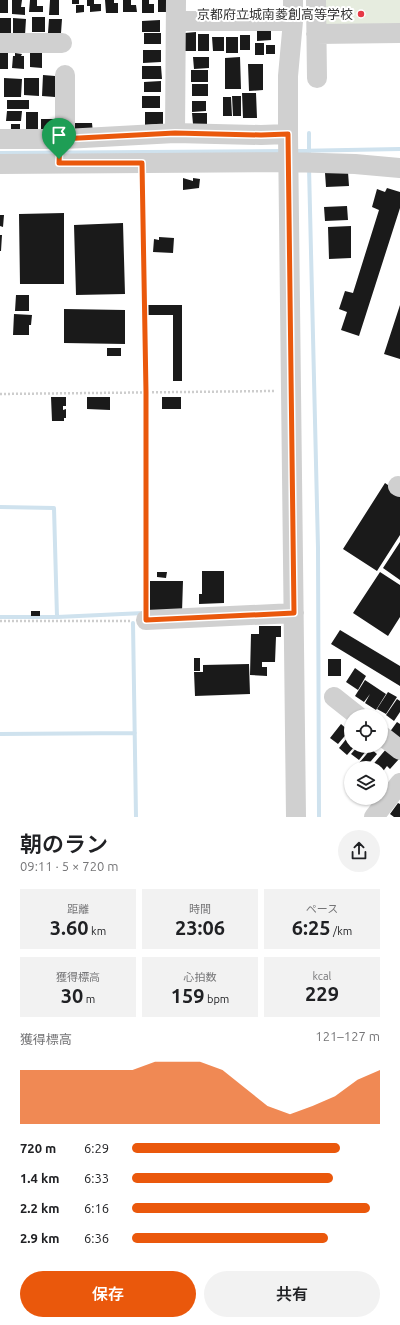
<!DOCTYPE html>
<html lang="ja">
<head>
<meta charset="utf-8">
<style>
	body { margin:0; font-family:Ubuntu,"Noto Sans JP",sans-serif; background:#f2f2f2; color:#202124; height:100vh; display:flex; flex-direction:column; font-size:15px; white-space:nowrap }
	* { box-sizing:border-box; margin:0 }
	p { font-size:13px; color:#757577 }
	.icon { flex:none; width:22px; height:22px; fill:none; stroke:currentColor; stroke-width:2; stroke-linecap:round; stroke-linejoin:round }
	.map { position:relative; height:817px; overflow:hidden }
	.side { display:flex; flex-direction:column; background:#fff; flex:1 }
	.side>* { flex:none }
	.tools { position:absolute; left:344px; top:709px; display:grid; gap:8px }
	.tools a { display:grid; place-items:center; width:44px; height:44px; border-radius:50%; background:#fff; box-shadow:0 1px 3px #0004; font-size:20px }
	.pin { position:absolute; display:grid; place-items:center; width:34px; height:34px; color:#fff; margin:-41px -17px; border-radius:50% 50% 50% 0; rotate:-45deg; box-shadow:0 0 4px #0007 }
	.pin .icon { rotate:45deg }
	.round { display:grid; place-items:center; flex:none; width:42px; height:42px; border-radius:21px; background:#f2f2f2 }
	.head { display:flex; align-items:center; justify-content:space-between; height:68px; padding:0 20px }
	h1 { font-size:22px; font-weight:600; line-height:30px }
	.stats { display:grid; grid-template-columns:repeat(3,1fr); gap:6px; height:68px; padding:4px 20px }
	.stats div { display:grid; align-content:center; border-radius:0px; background:#f2f2f2; text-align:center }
	.stats b { font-size:20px; font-weight:600 }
	.stats small { font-size:11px; font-weight:400 }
	.stats p { font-size:11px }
	.chart { height:112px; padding:8px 20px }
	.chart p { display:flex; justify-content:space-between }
	.chart svg { width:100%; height:72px; margin-top:4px; fill:#ea580c; opacity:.7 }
	.cta { display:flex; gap:8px; margin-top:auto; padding:8px 20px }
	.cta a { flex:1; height:46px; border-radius:24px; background:#ea580c; color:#fff; font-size:16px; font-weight:600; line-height:46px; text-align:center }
	.cta a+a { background:#f2f2f2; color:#202124 }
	ul { padding:0 20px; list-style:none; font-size:13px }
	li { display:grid; grid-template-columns:64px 48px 1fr; align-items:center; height:30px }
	li i { height:10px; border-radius:5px; background:#ea580c }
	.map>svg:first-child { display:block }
</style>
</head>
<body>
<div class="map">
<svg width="400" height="817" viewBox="0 0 400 817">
	<rect width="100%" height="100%" fill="#fff"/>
	<path fill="#e6ecdf" d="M321 0H400V29L326 31Z"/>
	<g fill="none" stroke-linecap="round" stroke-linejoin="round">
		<path stroke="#cfe2ee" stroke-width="4" d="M309 133V157
			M294 151 400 149
			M0 153 284 151
			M309 167 318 548 319 817
			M0 507 54 508 57 617
			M0 617H57L144 613
			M133 623 136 817
			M0 734 135 733"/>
	</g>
	<path fill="#1a1a1a" d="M0 0H8V13H0Z
		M12 0H22L21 7H25V15L12 14Z
		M30 0H37V6H43V12H29Z
		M50 0H59V15H49Z
		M72 0H79V4H72Z
		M87 0H94V4H101V11L90 12V6H87Z
		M105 0H114V3H118V13H106Z
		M123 0H131V5H136L137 12H123Z
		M142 0H149V4H154V13H142Z
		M158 0H167L170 12H158Z
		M76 5H84V12L76 13Z
		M32 17H45V32H32Z
		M0 18H11V34H0Z
		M13 18 26 19 25 35H13Z
		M49 19H62L61 33H48Z
		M160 20V32H142V21Z
		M257 29H271V40L257 41Z
		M196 32V51H185V33Z
		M144 33H161V44H144Z
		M198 34H209V51H198Z
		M240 35H250V50H240Z
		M212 37H224V51H213Z
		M226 37H238V53H226Z
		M255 43H264V55H255Z
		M266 45H275V54H266Z
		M143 50H161V62L143 63Z
		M0 53H8V69H0Z
		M15 53 22 54 21 56H24V69L12 68 13 56H15Z
		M30 53H42V68L30 67Z
		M193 57H209V68L194 69Z
		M240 57 241 89H225V58Z
		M248 64H263V90L249 91Z
		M142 66H161L162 79H142Z
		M191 70H208V82H191Z
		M43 75 55 76V97L42 96Z
		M4 78 22 79 21 97H4Z
		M24 78H39V96L24 95Z
		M161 81V92H144V82Z
		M192 84H208V96H192Z
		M242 93H256L257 118H243Z
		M142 96H160V108H142Z
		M232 96H241V116H233Z
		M223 97H231L232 116H223Z
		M7 100H29V109H7Z
		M192 101H206V111L192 112Z
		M7 111H22L21 121H6Z
		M26 112H38V129H26Z
		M145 112H163V124L145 125Z
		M192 113H207V124H193Z
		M41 119H57V132H41Z
		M69 123H92L93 133H69Z
		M11 124H20V129H11Z
		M348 172 349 186 326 187 325 173Z
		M183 178 193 181V178L200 179 199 188 183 190Z
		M387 188 400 192V208L359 336 341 330 347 312 339 309 345 291 353 293 379 210 372 207 377 189 385 192Z
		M347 206 348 220 325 221 324 207Z
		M64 213V284H20L19 214Z
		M0 215H4L3 227 0 226Z
		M123 223 125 294 76 295 74 225Z
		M351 226V258L329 259 328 227Z
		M0 235H2L1 251H0Z
		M159 237 174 238 173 253 153 252 154 239 159 240Z
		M16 295H29V311H15Z
		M148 305H182V381H173V315H148Z
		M400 305V359L384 354Z
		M64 309 125 310V344L64 343Z
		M14 314 32 315 31 325H29V335H13Z
		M107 348H121V356H107Z
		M51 397H66V406H63V410L66 409V418H64V421H52Z
		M87 397H110V410L87 409Z
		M162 397H181V409H162Z
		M385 483 400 493V535L377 571 343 549Z
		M400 542V580L383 568Z
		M202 571H224V603L199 604V594H202Z
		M157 572H167L166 578 157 577Z
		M380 572 400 585V617L388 636 353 613Z
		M150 581H183L182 612H149Z
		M31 611H40V616H31Z
		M259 626H281V637H276L275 662H262V667H267V676L250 675 251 634H259Z
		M340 630 400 666V686L331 644Z
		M194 658H200V671H194Z
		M328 659H341V676H328Z
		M249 664 250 694 195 696 194 672H203V665Z
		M355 668 366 676 358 690 346 682Z
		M365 680 386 694 376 710 365 703 370 694 364 702 355 696Z
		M388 692 397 697 386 714 377 709Z
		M397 699 400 701V712L394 721 386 715Z
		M397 722 400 724V741L389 733Z
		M341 724 349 731 338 744 330 738Z
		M351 733V746H355L347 755 339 748Z
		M358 746H370L359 760 351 754Z
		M387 748 399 759 390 769 387 766 381 774V768H370Z
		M371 749 377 754 365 768 359 763Z
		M398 803 400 804V817H394L390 814Z"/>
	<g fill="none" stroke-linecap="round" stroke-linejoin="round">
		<path stroke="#cdcdcd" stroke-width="2.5" stroke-dasharray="2 2" stroke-linecap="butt" d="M142 179 146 392V604
			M0 394 275 391
			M0 621H131"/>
		<path stroke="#d0d0d0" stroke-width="20" d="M293 0V21L288 76V134L296 817
			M316 0 317 78
			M176 21H293
			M316 34 400 33
			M0 43H62
			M175 133 176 0
			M0 139H65L175 133 261 135 288 134
			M65 139V75
			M0 164 289 162 355 164 400 168
			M398 486 400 487
			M146 620 294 613
			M334 697 358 716
			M381 735 400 750
			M374 817 400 783"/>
	</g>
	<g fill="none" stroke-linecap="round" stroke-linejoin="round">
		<g stroke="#fff" stroke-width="8">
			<path id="route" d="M175 133 261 135 288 134 294 613 146 620V392L142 163H59L60 141V139Z"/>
		</g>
		<use href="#route" stroke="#ea580c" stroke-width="5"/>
	</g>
	<circle fill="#e63946" stroke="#fff" stroke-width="1.5" cx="361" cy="14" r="4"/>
	<g text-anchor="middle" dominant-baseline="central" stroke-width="4" stroke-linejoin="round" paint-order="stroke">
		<g font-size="13" fill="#333" stroke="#fff" text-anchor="end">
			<text x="353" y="14">京都府立城南菱創高等学校</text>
		</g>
	</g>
</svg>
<div class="tools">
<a><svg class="icon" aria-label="locate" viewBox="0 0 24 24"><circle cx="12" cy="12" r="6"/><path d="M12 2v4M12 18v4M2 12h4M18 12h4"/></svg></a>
<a><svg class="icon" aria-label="layers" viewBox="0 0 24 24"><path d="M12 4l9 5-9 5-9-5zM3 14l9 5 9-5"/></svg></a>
</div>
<div class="pin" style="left:59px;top:159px;background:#1e9e55"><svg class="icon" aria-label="arrive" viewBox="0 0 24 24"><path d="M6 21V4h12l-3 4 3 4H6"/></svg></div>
</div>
<section class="side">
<div class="head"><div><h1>朝のラン</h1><p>09:11 · 5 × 720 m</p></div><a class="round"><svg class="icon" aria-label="share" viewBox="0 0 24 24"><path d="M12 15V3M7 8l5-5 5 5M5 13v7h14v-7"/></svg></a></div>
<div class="stats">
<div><p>距離</p><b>3.60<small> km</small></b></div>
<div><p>時間</p><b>23:06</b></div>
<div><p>ペース</p><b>6:25<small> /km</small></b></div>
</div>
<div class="stats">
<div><p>獲得標高</p><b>30<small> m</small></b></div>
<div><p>心拍数</p><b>159<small> bpm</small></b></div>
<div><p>kcal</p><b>229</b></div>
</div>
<div class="chart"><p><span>獲得標高</span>121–127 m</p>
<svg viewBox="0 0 160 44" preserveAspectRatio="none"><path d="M0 44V11L10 11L20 11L30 11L40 11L50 11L60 6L70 6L80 6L90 11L100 22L110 33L120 38L130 33L140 27L150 17L160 11V44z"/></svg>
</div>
<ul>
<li><b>720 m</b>6:29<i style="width:84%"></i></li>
<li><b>1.4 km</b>6:33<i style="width:81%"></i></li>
<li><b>2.2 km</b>6:16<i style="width:96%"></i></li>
<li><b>2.9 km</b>6:36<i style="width:79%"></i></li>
</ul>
<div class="cta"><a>保存</a><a>共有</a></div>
</section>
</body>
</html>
